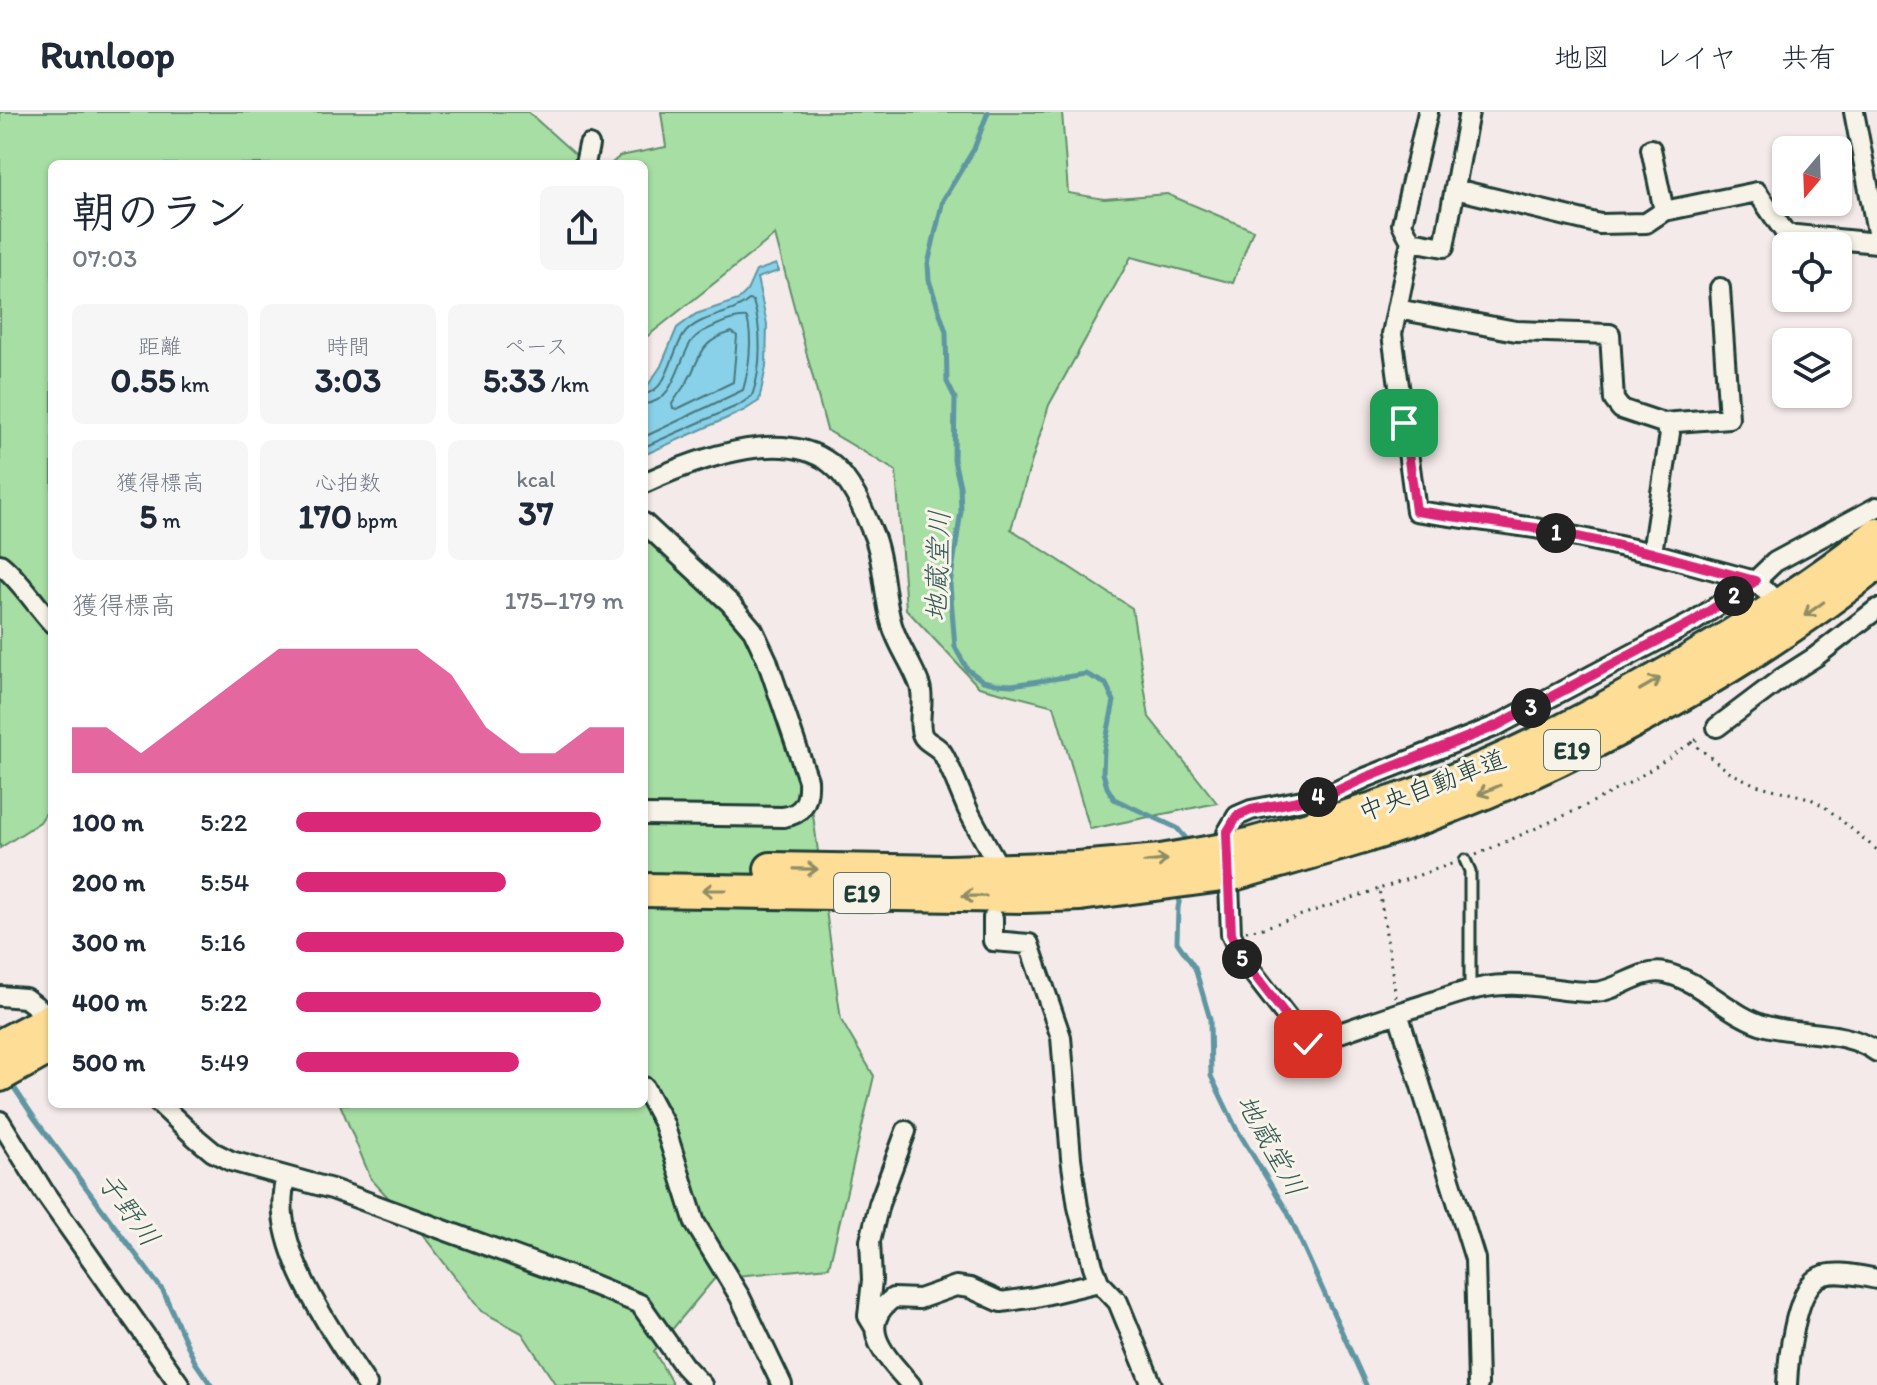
<!DOCTYPE html>
<html lang="ja">
<head>
<meta charset="utf-8">
<style>
	body { margin:0; font-family:Itim,"Klee One",sans-serif; background:#f6f6f7; color:#1f2937; height:100vh; display:flex; flex-direction:column; font-size:30px; white-space:nowrap }
	* { box-sizing:border-box; margin:0 }
	p { font-size:26px; color:#747a83 }
	.icon { flex:none; width:44px; height:44px; fill:none; stroke:currentColor; stroke-width:2; stroke-linecap:round; stroke-linejoin:round }
	.map { position:relative; flex:1; overflow:hidden }
	.sheet { position:absolute; left:48px; top:48px; width:600px; height:948px; display:flex; flex-direction:column; background:#fff; border-radius:12px; box-shadow:0 2px 6px #0004 }
	.sheet>* { flex:none }
	.needle { width:52px; rotate:199deg }
	.fabs { position:absolute; left:1772px; top:24px; display:grid; gap:16px }
	.fabs a { display:grid; place-items:center; width:80px; height:80px; border-radius:12px; background:#fff; box-shadow:0 2px 6px #0004; font-size:40px }
	.pin { position:absolute; display:grid; place-items:center; width:68px; height:68px; color:#fff; margin:-34px; border-radius:16px; box-shadow:0 4px 12px #0006 }
	.km { position:absolute; width:40px; height:40px; margin:-20px; border-radius:50%; background:#222; color:#fff; font-size:22px; line-height:40px; text-align:center }
	.round { display:grid; place-items:center; flex:none; width:84px; height:84px; border-radius:12px; background:#f6f6f7 }
	.overview { display:flex; align-items:center; justify-content:space-between; height:136px; padding:0 24px }
	h1 { font-size:44px; font-weight:700; line-height:60px }
	.figures { display:grid; grid-template-columns:repeat(3,1fr); gap:12px; height:136px; padding:8px 24px }
	.figures div { display:grid; align-content:center; border-radius:12px; background:#f6f6f7; text-align:center }
	.figures b { font-size:34px; font-weight:700 }
	.figures small { font-size:22px; font-weight:400 }
	.figures p { font-size:22px }
	.chart { height:224px; padding:16px 24px }
	.chart p { display:flex; justify-content:space-between }
	.chart svg { width:100%; height:144px; margin-top:8px; fill:#db2777; opacity:.7 }
	ul { padding:0 24px; list-style:none; font-size:26px }
	li { display:grid; grid-template-columns:128px 96px 1fr; align-items:center; height:60px }
	li i { height:20px; border-radius:10px; background:#db2777 }
	header { display:flex; align-items:center; gap:48px; box-sizing:border-box; height:112px; padding:0 40px; background:#fff; border-bottom:2px solid #e0e1e3 }
	header strong { font-size:38px }
	nav { display:flex; gap:44px; margin-inline-start:auto; font-size:28px }
	.map>svg:first-child { display:block }
</style>
</head>
<body>
<header>
<strong>Runloop</strong>
<nav><a>地図</a><a>レイヤ</a><a>共有</a></nav>
</header>
<div class="map">
<svg width="1877" height="1273" viewBox="0 0 1877 1273">
	<rect width="100%" height="100%" fill="#f5eaea"/>
	<filter id="ink" filterUnits="userSpaceOnUse"><feTurbulence type="fractalNoise" baseFrequency=".0125" numOctaves="2"/><feDisplacementMap in="SourceGraphic" scale="16" xChannelSelector="R" yChannelSelector="G"/><feConvolveMatrix kernelMatrix="1 2 1 2 8 2 1 2 1" color-interpolation-filters="sRGB"/></filter>
	<g filter="url(#ink)">
		<path fill="#a6dea3" stroke="#628e6c" stroke-width="2" d="M0 0H528L586 52H52V692L40 710 0 736Z
			M661 0H1062L1068 81 1104 87 1167 82 1253 118 1233 171 1131 145 1049 293 1011 417 1132 496 1149 605 1217 691 1090 717 1054 594 979 575 906 497 896 359 827 318 775 123 644 227V52H611L620 44 666 35Z
			M644 420 746 517 813 703 841 908 874 964 829 1155 715 1166 654 1239 673 1273H556L522 1221 481 1199 422 1122 371 1067 340 992H644Z"/>
		<path fill="#88d1e9" stroke="#5e96a1" stroke-width="2" d="M776 152 779 159 757 166 767 212 766 255 759 289 743 299 644 343V279L661 254 677 216 696 202 738 188 747 179 756 159Z"/>
		<g fill="none" stroke-linecap="round" stroke-linejoin="round">
			<path stroke="#49787c" stroke-width="2" d="M732 220 737 224 733 270 677 297 673 296 672 292C677 284 682 277 687 270 702 244 698 230 732 220Z
				M644 282C670 279 671 236 686 220 703 202 731 204 749 188L753 189C762 217 762 256 752 284L739 293 644 335
				M644 292C674 291 678 250 691 230 697 221 708 217 717 213 726 209 738 205 747 206 753 226 749 258 743 278L644 325"/>
			<path stroke="#5e96a1" stroke-width="5" d="M988 0 974 37 943 88 928 152 929 168 946 220 947 270 955 286 954 348 960 374 961 399 950 473 955 535 967 557 983 569 996 572 1012 573 1086 562 1106 572 1114 589 1104 638 1103 661 1107 675 1114 687 1177 716 1189 730V734
				M1181 780 1178 796 1177 830 1195 856 1210 907 1211 964 1236 1016 1287 1099 1366 1273
				M11 971 35 1007 163 1179 195 1250 211 1273"/>
			<g stroke="#1f3d34" stroke-width="15">
				<path id="lane" d="M1465 748 1470 759V877"/>
			</g>
			<g stroke="#1f3d34" stroke-width="24">
				<path id="street" d="M1469 0 1444 135 1411 129 1392 222 1416 399 1535 416 1652 441 1755 469 1770 483
					M1854 0 1877 120
					M1651 37 1664 99
					M585 52 589 33
					M1455 77 1600 112 1646 111 1664 99 1757 80 1786 122 1877 131
					M1411 129 1402 112 1428 0
					M1397 197 1516 219 1610 222 1614 288 1621 297 1663 311 1670 321 1652 441
					M1663 311 1729 306 1720 176
					M644 371C692 349 782 314 830 351 851 367 864 399 874 424 885 453 883 483 892 513 898 534 913 553 920 574 925 589 917 608 922 622 925 631 938 633 943 642 953 660 960 680 968 698 976 714 985 730 994 746
					M1877 395 1775 450 1755 469 1693 510 1496 614 1365 666 1328 683 1251 698 1237 704 1227 721 1231 822 1243 848 1308 932C1346 919 1384 905 1423 893 1450 884 1476 874 1505 873 1535 871 1565 881 1595 880 1618 879 1641 856 1665 861 1702 869 1729 904 1766 914 1803 924 1845 917 1877 940
					M644 411 730 491 753 518 767 548 808 668C809 687 805 702 783 705L644 703
					M0 452C20 468 34 491 52 511
					M1717 615 1782 566 1815 545 1877 497
					M993 806V829L1029 832 1061 925 1071 1046 1078 1095 1093 1154 1099 1170 1118 1190 1152 1273
					M0 884 25 886 52 906
					M1398 901 1475 1147 1478 1273
					M644 975 664 1012 695 1111 740 1185 782 1273
					M160 992 195 1025 213 1040 231 1049 332 1077 594 1173 640 1192 684 1254 702 1273
					M0 1009 44 1080 180 1273
					M286 1066C266 1131 333 1220 367 1273
					M874 1214 868 1204 872 1168 870 1129 879 1092 906 1019
					M911 1273C888 1246 854 1216 893 1186L919 1187 956 1174 970 1176 1001 1190 1036 1185 1099 1170
					M1787 1273C1788 1248 1795 1183 1816 1167 1830 1156 1861 1164 1877 1167"/>
			</g>
			<g stroke="#1f3d34" stroke-width="38">
				<path id="highway" d="M1241 735C1306 717 1371 700 1434 676 1512 647 1586 608 1658 567 1734 524 1809 477 1877 423
					M771 757 949 760 1078 756
					M1237 761C1307 741 1378 723 1446 696 1592 639 1754 549 1877 451
					M644 778 1024 784 1080 782
					M0 934 52 907
					M0 963 52 934"/>
			</g>
			<path stroke="#1f3d34" stroke-width="3" stroke-dasharray="2 6" stroke-linecap="butt" d="M1691 630 1729 660 1756 673 1809 686 1824 694 1877 738
				M1476 743 1581 696 1633 669 1702 624
				M1246 819 1263 816 1379 777
				M1396 885 1379 777 1454 751"/>
			<use href="#lane" stroke="#f7f3e8" stroke-width="9"/>
			<use href="#street" stroke="#f7f3e8" stroke-width="18"/>
			<use href="#highway" stroke="#fedd96" stroke-width="32"/>
			<g stroke="#1f3d34" stroke-width="38" stroke-linecap="butt">
				<path id="highway-bridge" d="M1078 756 1161 749 1241 735
					M1080 782 1237 761"/>
			</g>
			<use href="#highway-bridge" stroke="#fedd96" stroke-width="32"/>
		</g>
		<defs><path id="oneway-shaft" d="M-6 0H5M1.5-3L5.5 0L1.5 3" fill="none" stroke-width="1.6" stroke-linecap="round" stroke-linejoin="round" transform="scale(2)"/></defs>
		<g stroke="#8e8d65">
			<use href="#oneway-shaft" transform="translate(1814 497) rotate(144)"/>
			<use href="#oneway-shaft" transform="translate(1650 572) rotate(-30)"/>
			<use href="#oneway-shaft" transform="translate(1489 678) rotate(157)"/>
			<use href="#oneway-shaft" transform="translate(1156 749) rotate(-6)"/>
			<use href="#oneway-shaft" transform="translate(806 757) rotate(1)"/>
			<use href="#oneway-shaft" transform="translate(714 778) rotate(-180)"/>
			<use href="#oneway-shaft" transform="translate(974 784) rotate(-179)"/>
		</g>
	</g>
	<g fill="none" stroke-linecap="round" stroke-linejoin="round" filter="url(#ink)">
		<g stroke="#fff" stroke-width="16">
			<path id="route" d="M1308 932 1243 848 1231 822 1227 721 1237 704 1251 698 1328 683 1365 666 1496 614 1693 510 1755 469 1652 441 1535 416 1416 399 1404 311"/>
		</g>
		<use href="#route" stroke="#db2777" stroke-width="10"/>
	</g>
	<g text-anchor="middle" dominant-baseline="central" stroke-width="6" stroke-linejoin="round" paint-order="stroke">
		<g fill="#f7f3e8" stroke="#60746a" stroke-width="2">
			<rect x="1544" y="618" width="56" height="40" rx="6"/>
			<rect x="834" y="761" width="56" height="40" rx="6"/>
		</g>
		<g font-size="24" font-weight="bold" fill="#1f3d34">
			<text x="1572" y="638">E19</text>
			<text x="862" y="781">E19</text>
		</g>
		<g font-size="26" fill="#1f3d34" stroke="#f7f3e8">
			<text transform="translate(1432 673) rotate(-21)">中央自動車道</text>
		</g>
		<g font-size="28" font-style="italic" fill="#345b58" stroke="#f7f3e8">
			<text transform="translate(937 454) rotate(-88)">地蔵堂川</text>
			<text transform="translate(1272 1033) rotate(61)">地蔵堂川</text>
			<text transform="translate(129 1097) rotate(54)">子野川</text>
		</g>
	</g>
</svg>
<div class="fabs">
<a><svg class="needle" viewBox="-14 -14 28 28"><path d="M0-13l5 13h-10z" fill="#e53935"/><path d="M0 13l5-13h-10z" fill="#747a83"/></svg></a>
<a><svg class="icon" aria-label="locate" viewBox="0 0 24 24"><circle cx="12" cy="12" r="6"/><path d="M12 2v4M12 18v4M2 12h4M18 12h4"/></svg></a>
<a><svg class="icon" aria-label="layers" viewBox="0 0 24 24"><path d="M12 4l9 5-9 5-9-5zM3 14l9 5 9-5"/></svg></a>
</div>
<div class="pin" style="left:1404px;top:311px;background:#1e9e55"><svg class="icon" aria-label="arrive" viewBox="0 0 24 24"><path d="M6 21V4h12l-3 4 3 4H6"/></svg></div>
<div class="pin" style="left:1308px;top:932px;background:#d93025"><svg class="icon" aria-label="check" viewBox="0 0 24 24"><path d="M5 12l5 5 9-10"/></svg></div>
<b class="km" style="left:1556px;top:421px">1</b>
<b class="km" style="left:1734px;top:484px">2</b>
<b class="km" style="left:1531px;top:596px">3</b>
<b class="km" style="left:1318px;top:685px">4</b>
<b class="km" style="left:1242px;top:847px">5</b>
<section class="sheet">
<div class="overview"><div><h1>朝のラン</h1><p>07:03</p></div><a class="round"><svg class="icon" aria-label="share" viewBox="0 0 24 24"><path d="M12 15V3M7 8l5-5 5 5M5 13v7h14v-7"/></svg></a></div>
<div class="figures">
<div><p>距離</p><b>0.55<small> km</small></b></div>
<div><p>時間</p><b>3:03</b></div>
<div><p>ペース</p><b>5:33<small> /km</small></b></div>
</div>
<div class="figures">
<div><p>獲得標高</p><b>5<small> m</small></b></div>
<div><p>心拍数</p><b>170<small> bpm</small></b></div>
<div><p>kcal</p><b>37</b></div>
</div>
<div class="chart"><p><span>獲得標高</span>175–179 m</p>
<svg viewBox="0 0 160 44" preserveAspectRatio="none"><path d="M0 44V30L10 30L20 38L30 30L40 22L50 14L60 6L70 6L80 6L90 6L100 6L110 14L120 30L130 38L140 38L150 30L160 30V44z"/></svg>
</div>
<ul>
<li><b>100 m</b>5:22<i style="width:93%"></i></li>
<li><b>200 m</b>5:54<i style="width:64%"></i></li>
<li><b>300 m</b>5:16<i style="width:100%"></i></li>
<li><b>400 m</b>5:22<i style="width:93%"></i></li>
<li><b>500 m</b>5:49<i style="width:68%"></i></li>
</ul>
</section>
</div>
</body>
</html>
